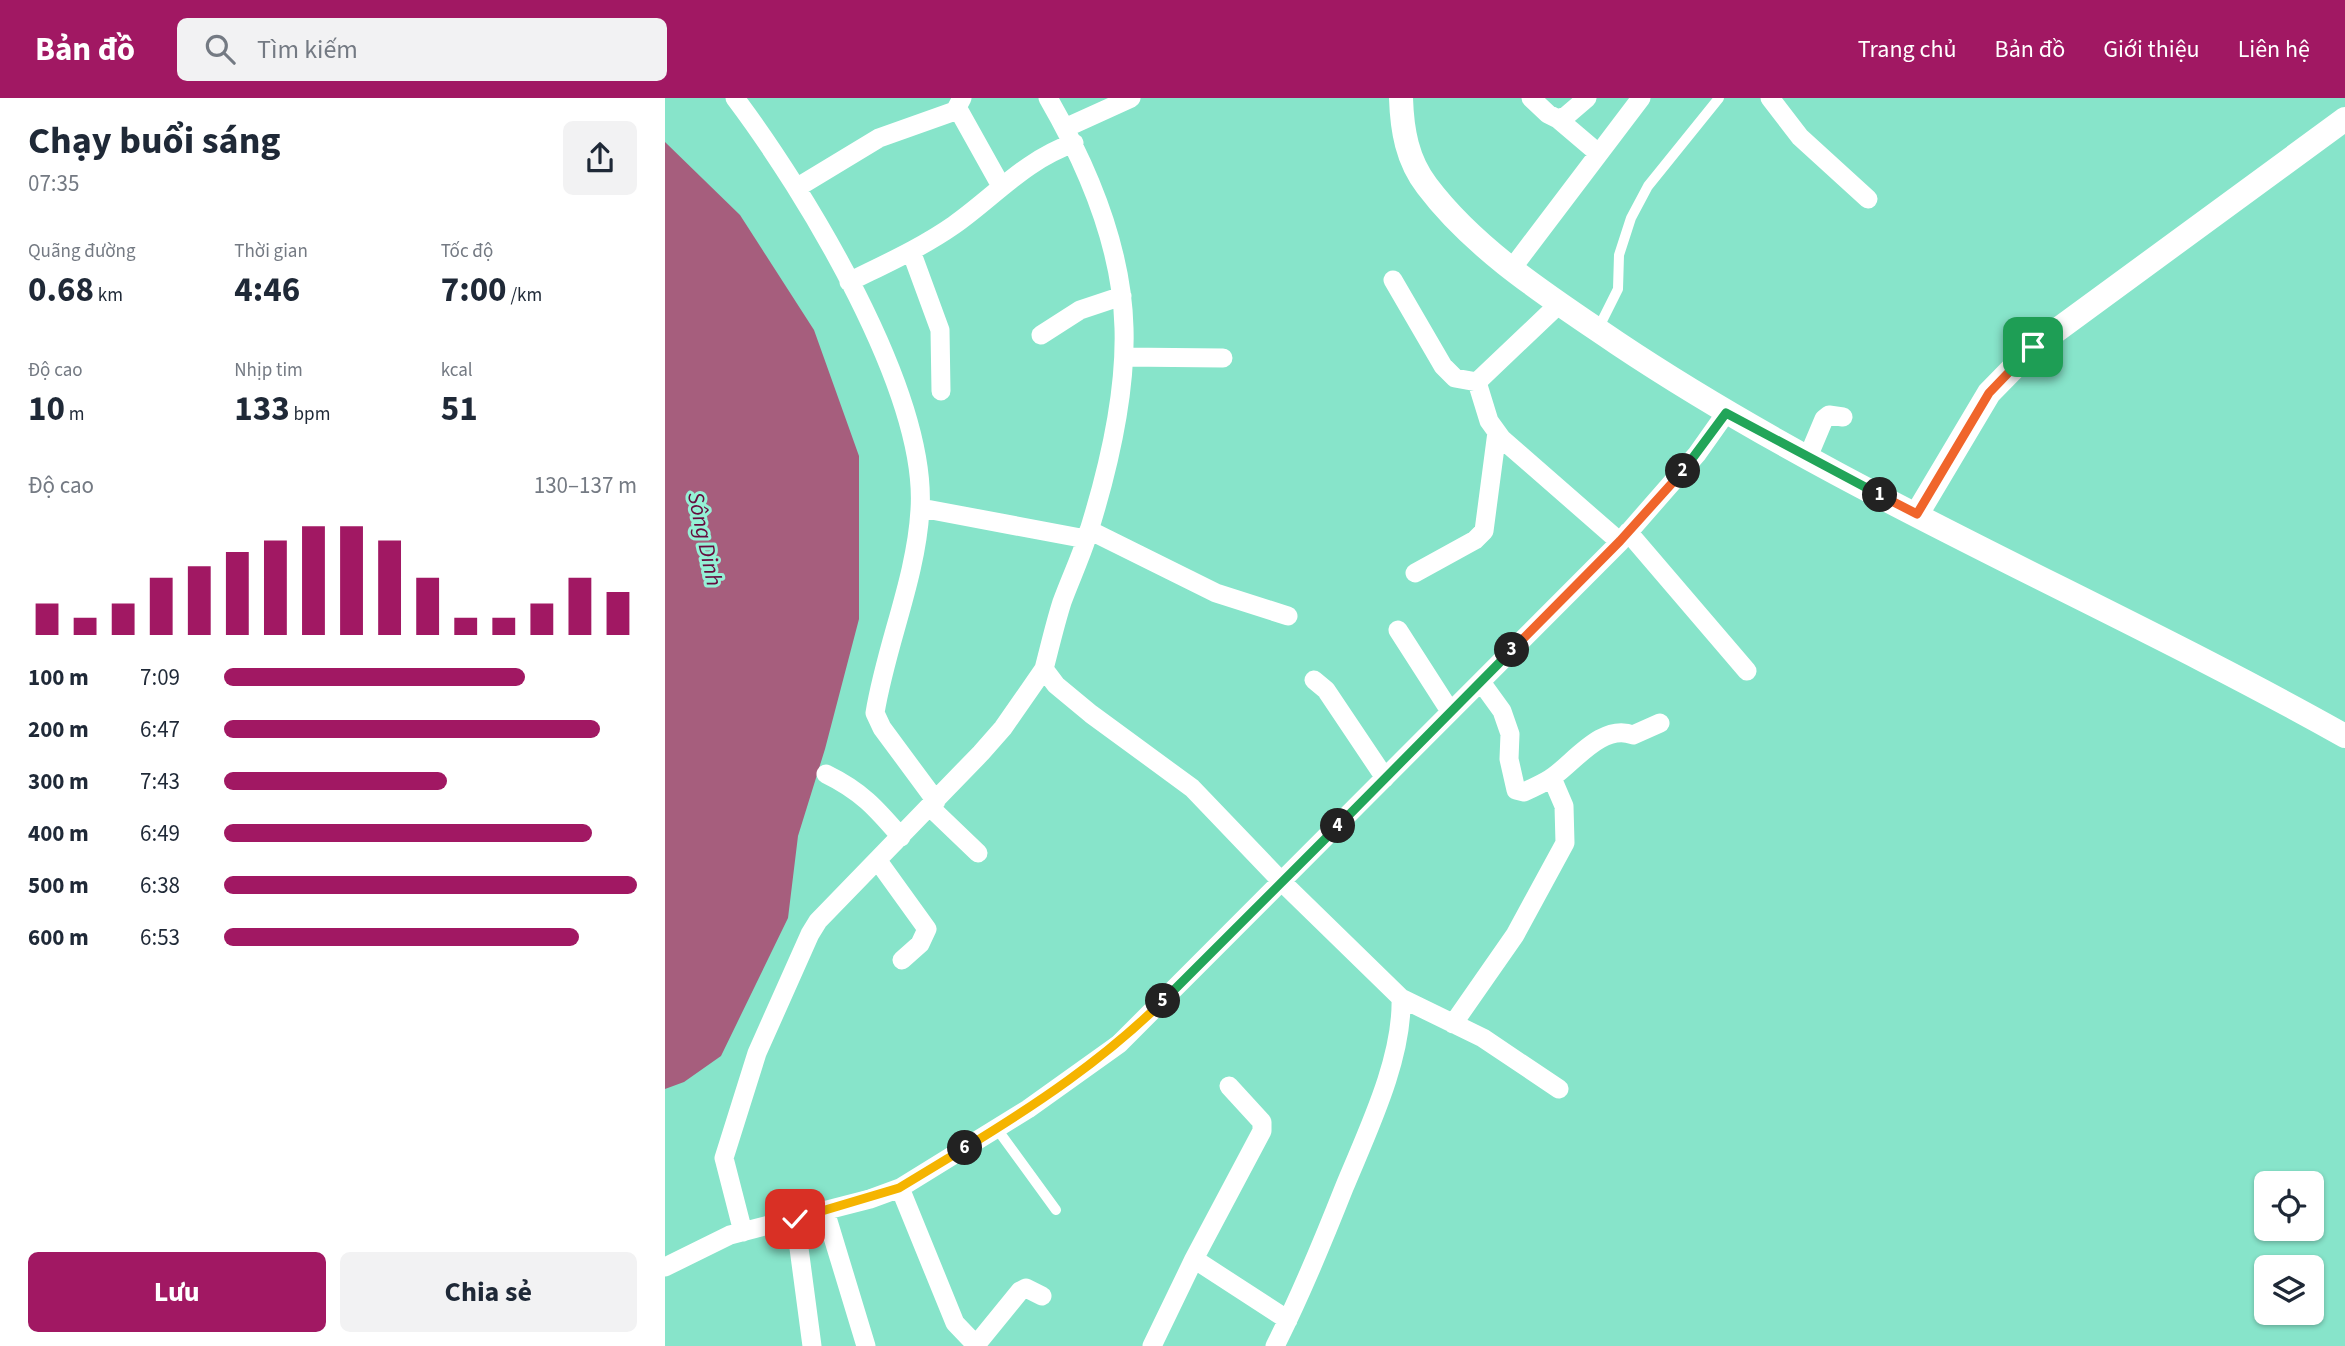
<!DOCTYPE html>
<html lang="vi">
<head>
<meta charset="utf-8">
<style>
	body { margin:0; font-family:"Source Sans 3",sans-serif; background:#f2f2f3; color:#1f2937; height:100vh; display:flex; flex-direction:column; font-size:26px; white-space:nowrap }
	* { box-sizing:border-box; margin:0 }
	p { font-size:23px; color:#747a83 }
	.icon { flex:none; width:38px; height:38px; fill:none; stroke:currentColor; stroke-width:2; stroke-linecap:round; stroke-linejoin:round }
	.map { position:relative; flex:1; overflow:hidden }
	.details { display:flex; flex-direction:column; background:#fff; width:665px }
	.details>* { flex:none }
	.fabs { position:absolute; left:1589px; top:1073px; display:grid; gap:14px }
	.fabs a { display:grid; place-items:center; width:70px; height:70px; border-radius:10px; background:#fff; box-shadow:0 2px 5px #0004; font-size:35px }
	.pin { position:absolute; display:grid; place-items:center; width:60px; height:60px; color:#fff; margin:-30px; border-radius:14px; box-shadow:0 4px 10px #0006 }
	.km { position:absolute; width:35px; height:35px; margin:-18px; border-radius:50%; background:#222; color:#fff; font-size:19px; line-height:35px; text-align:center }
	.round { display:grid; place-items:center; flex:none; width:74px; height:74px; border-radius:10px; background:#f2f2f3 }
	.head { display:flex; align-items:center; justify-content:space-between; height:119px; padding:0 28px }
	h1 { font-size:38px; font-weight:700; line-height:52px }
	.stats { display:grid; grid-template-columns:repeat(3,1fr); gap:10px; height:119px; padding:7px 28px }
	.stats div { display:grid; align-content:center }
	.stats b { font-size:35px; font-weight:700 }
	.stats small { font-size:19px; font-weight:400 }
	.stats p { font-size:19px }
	.chart { height:196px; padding:14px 28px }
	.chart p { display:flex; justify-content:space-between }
	.chart svg { width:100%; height:126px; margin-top:7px; stroke:#a11863; stroke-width:6 }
	.action { display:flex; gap:14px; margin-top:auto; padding:14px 28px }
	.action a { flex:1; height:80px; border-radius:10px; background:#a11863; color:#fff; font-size:28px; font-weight:700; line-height:80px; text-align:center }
	.action a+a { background:#f2f2f3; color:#1f2937 }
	ul { padding:0 28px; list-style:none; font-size:23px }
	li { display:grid; grid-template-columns:112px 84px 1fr; align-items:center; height:52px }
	li i { height:18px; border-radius:9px; background:#a11863 }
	header { display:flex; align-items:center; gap:42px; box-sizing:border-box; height:98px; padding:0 35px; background:#a11863; color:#fff }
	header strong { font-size:33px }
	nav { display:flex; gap:38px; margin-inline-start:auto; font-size:24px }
	.search { width:490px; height:63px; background:#f2f2f3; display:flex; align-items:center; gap:18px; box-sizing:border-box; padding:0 24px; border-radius:10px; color:#747a83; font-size:26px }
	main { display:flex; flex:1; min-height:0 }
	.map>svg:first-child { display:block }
</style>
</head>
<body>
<header>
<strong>Bản đồ</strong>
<div class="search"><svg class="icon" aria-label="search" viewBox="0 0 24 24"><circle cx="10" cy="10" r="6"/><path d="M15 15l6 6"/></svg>Tìm kiếm</div>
<nav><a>Trang chủ</a><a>Bản đồ</a><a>Giới thiệu</a><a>Liên hệ</a></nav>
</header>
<main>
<section class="details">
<div class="head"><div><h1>Chạy buổi sáng</h1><p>07:35</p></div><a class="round"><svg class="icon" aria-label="share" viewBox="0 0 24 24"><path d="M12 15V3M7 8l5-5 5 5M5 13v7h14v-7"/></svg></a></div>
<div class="stats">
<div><p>Quãng đường</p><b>0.68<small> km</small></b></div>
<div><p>Thời gian</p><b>4:46</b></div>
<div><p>Tốc độ</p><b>7:00<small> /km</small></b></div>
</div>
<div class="stats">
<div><p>Độ cao</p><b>10<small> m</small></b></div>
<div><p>Nhịp tim</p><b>133<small> bpm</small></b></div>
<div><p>kcal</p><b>51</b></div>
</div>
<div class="chart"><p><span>Độ cao</span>130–137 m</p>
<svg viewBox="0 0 160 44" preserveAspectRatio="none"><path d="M5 44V33M15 44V38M25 44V33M35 44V24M45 44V20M55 44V15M65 44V11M75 44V6M85 44V6M95 44V11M105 44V24M115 44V38M125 44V38M135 44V33M145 44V24M155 44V29"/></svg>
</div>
<ul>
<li><b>100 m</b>7:09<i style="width:73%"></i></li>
<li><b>200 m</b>6:47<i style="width:91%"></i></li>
<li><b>300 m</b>7:43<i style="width:54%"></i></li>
<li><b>400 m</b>6:49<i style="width:89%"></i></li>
<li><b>500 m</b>6:38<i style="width:100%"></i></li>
<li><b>600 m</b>6:53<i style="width:86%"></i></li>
</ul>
<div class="action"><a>Lưu</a><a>Chia sẻ</a></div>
</section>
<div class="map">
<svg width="1680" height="1248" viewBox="0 0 1680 1248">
	<rect width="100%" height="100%" fill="#87e4ca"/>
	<path fill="#a65e7d" d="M0 44 75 117 149 232 194 358V521L160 651 133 738 123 820 56 958 19 984 0 991Z"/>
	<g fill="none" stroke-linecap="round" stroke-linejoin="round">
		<path stroke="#fff" stroke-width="10" d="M933 231 953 191 954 157 966 120 983 88 1054 0
			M332 1031 391 1112"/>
		<path stroke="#fff" stroke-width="19" d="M70 0C140 93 263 294 255 412 251 481 221 547 210 615L217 630 271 703
			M383 0C423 69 457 149 459 230 461 296 442 376 422 439 415 461 405 482 397 504 390 526 385 548 379 571L391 587 426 616 527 690 617 784 736 900C738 961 702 1034 679 1090 658 1143 636 1197 610 1248
			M866 0 883 16 893 21 901 18 922 0
			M1105 0 1135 39 1203 101
			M293 11 336 88
			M893 21 933 55
			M400 30 466 0
			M133 89 214 40 290 13 297 0
			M246 153 275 232 276 293
			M848 169 976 0
			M728 182 778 268 790 280 812 284
			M184 184C220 166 256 150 289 127 330 98 360 62 409 45
			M376 237 415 212 457 198
			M459 259 558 260
			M812 284 824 323 837 341 955 444
			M812 284 894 206
			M1143 359 1159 321 1164 317 1178 319
			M256 410 421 441
			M424 432 551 495 623 518
			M963 434 1082 573
			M750 475 810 442 819 433 832 334
			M733 532 785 613
			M649 582 661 592 720 680
			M816 584 837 613 845 636 844 661 851 692 859 694C869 689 880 685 889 678 910 663 938 625 968 637L995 625
			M161 676C196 693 211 710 236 739
			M265 709 313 755
			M213 763 262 831 255 846 237 862
			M736 900 818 940 894 991
			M788 926 850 837 900 745 899 708 887 680
			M235 1090 290 1225 312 1248
			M160 1113 201 1248
			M130 1120 147 1248
			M78 1134 59 1060 92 955 145 836 153 823 316 655 338 630 379 571
			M529 1161 623 1222
			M0 1169 65 1137 205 1101 235 1090 363 1011 454 946 955 444 1032 356 1061 315
			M311 1247 355 1193 361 1190 377 1198
			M487 1248 529 1161 597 1033V1024L564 988"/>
		<path stroke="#fff" stroke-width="24" d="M736 0C737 32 742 62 762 88 811 153 886 200 952 245 1181 398 1440 503 1680 638
			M1252 416 1324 295 1369 249 1680 21"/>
	</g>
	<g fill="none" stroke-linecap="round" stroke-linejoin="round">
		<g stroke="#fff" stroke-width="14">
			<path id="split-1" d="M1215 397 1252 416 1324 295 1368 249"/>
		</g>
		<g stroke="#fff" stroke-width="14">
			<path id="split-2" d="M1018 373 1061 315 1215 397"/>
		</g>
		<g stroke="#fff" stroke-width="14">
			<path id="split-3" d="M847 552 955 443 1018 373"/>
		</g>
		<g stroke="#fff" stroke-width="14">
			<path id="split-4" d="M673 728 847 552"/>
		</g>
		<g stroke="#fff" stroke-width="14">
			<path id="split-5" d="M498 903 673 728"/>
		</g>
		<g stroke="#fff" stroke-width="14">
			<path id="split-6" d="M300 1050C372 1006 438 962 498 903"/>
		</g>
		<g stroke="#fff" stroke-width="14">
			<path id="split-7" d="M130 1121 234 1090 300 1050"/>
		</g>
		<use href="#split-1" stroke="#f0652b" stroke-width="9"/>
		<use href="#split-2" stroke="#22a559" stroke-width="9"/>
		<use href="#split-3" stroke="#f0652b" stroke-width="9"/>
		<use href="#split-4" stroke="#22a559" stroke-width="9"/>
		<use href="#split-5" stroke="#22a559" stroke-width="9"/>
		<use href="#split-6" stroke="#f5b400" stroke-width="9"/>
		<use href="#split-7" stroke="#f5b400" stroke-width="9"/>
	</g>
	<g text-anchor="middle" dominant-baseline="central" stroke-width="6" stroke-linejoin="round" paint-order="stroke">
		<g font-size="23" font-style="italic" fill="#660b3d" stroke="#95f1d6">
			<text transform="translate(40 441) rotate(78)">Sông Dinh</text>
		</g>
	</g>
</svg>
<div class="fabs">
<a><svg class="icon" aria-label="locate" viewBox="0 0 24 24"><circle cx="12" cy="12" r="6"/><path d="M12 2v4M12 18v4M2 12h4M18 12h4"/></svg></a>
<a><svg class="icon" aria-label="layers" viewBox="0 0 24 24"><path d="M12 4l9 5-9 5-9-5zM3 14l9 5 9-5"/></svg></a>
</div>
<div class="pin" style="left:1368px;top:249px;background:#1e9e55"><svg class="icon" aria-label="arrive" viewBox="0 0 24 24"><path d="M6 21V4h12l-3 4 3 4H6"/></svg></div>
<div class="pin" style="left:130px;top:1121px;background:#d93025"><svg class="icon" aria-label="check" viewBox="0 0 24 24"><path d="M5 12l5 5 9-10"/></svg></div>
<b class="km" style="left:1215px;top:397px">1</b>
<b class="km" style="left:1018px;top:373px">2</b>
<b class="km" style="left:847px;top:552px">3</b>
<b class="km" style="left:673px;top:728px">4</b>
<b class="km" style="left:498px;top:903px">5</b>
<b class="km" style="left:300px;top:1050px">6</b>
</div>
</main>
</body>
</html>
